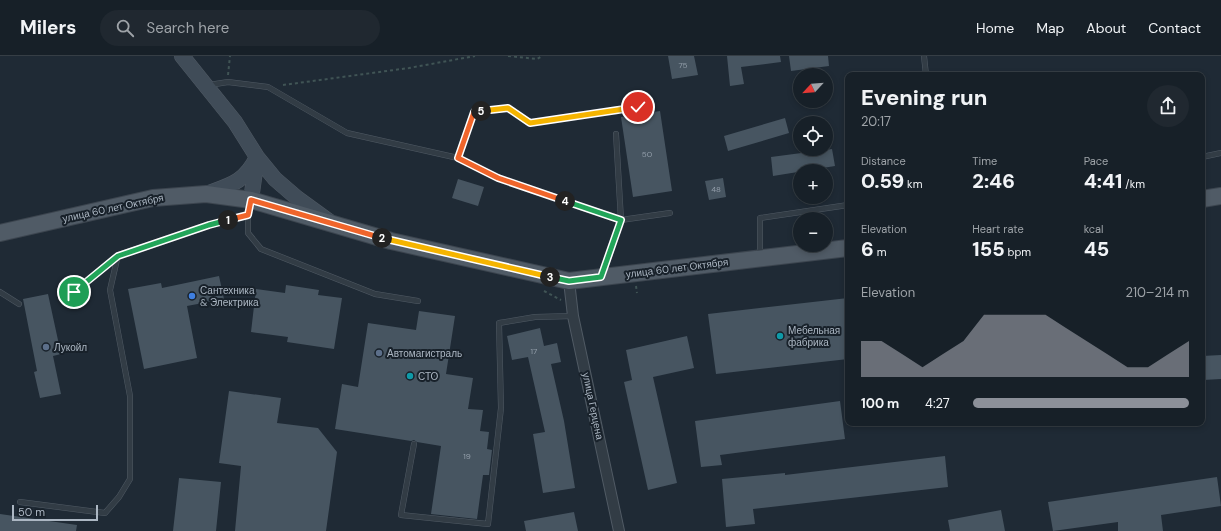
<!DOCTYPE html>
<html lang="en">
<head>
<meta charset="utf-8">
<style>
	body { margin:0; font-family:"DM Sans",sans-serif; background:#202830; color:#f1f3f6; height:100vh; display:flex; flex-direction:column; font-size:15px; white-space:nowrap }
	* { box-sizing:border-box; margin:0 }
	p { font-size:13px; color:#9ea3a8 }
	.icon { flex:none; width:22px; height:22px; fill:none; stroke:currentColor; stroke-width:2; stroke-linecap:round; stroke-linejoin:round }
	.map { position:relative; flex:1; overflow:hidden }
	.sheet { position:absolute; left:845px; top:16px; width:360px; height:354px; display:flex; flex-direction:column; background:#172028; border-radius:8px; box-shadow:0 2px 6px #0003,0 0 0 1px #363e45 }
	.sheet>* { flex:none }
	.needle { width:26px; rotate:244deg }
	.controls { position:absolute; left:793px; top:12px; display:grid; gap:8px }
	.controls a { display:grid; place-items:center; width:40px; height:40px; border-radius:50%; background:#172028; box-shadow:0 2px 6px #0003,0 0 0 1px #363e45; font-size:20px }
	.scale { position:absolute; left:12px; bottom:10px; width:86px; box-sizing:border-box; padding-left:4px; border:2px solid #acb7c3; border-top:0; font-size:11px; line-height:14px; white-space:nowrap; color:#acb7c3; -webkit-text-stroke:3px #18212a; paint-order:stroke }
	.pin { position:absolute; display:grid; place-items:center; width:34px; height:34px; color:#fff; margin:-17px; border:2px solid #fff; border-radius:50%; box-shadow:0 1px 4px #0007 }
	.km { position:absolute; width:20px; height:20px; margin:-10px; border-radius:50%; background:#222; color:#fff; font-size:11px; line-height:20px; text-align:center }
	.round { display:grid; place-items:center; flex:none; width:42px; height:42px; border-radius:21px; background:#202830 }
	.headline { display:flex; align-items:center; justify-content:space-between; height:68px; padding:0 16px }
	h1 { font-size:22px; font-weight:800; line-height:30px }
	.figures { display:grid; grid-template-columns:repeat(3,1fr); gap:6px; height:68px; padding:4px 16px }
	.figures div { display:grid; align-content:center }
	.figures b { font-size:20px; font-weight:800 }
	.figures small { font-size:11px; font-weight:400 }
	.figures p { font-size:11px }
	.chart { height:112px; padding:8px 16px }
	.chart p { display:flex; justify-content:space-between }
	.chart svg { width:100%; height:72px; margin-top:4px; fill:#8c9099; opacity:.7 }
	ul { padding:0 16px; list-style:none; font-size:13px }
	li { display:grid; grid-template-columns:64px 48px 1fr; align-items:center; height:30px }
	li i { height:10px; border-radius:5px; background:#8c9099 }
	header { display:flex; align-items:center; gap:24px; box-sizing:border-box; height:56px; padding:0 20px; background:#172028; border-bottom:1px solid #363e45 }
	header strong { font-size:19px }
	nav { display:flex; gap:22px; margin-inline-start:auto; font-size:14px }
	.search { width:280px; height:36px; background:#202830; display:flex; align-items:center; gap:10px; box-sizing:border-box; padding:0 14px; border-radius:22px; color:#9ea3a8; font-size:15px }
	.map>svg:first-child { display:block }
</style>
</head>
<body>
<header>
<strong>Milers</strong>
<div class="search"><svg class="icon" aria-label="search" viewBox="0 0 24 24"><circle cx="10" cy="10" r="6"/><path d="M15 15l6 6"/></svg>Search here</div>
<nav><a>Home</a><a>Map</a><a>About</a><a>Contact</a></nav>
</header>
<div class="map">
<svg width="1221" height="475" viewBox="0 0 1221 475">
	<rect width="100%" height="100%" fill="#1f2a35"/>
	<path fill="#475561" d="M668 0H694L698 19 672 23Z
		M727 0H780L781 6 741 11 744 28 730 30Z
		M789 0H828L829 10 791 15Z
		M660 55 672 135 633 141 621 61Z
		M785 62 789 77 728 95 724 80Z
		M832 93 835 110 773 120 771 101Z
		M723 122 726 141 709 144 705 125Z
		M458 123 484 131 478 150 452 142Z
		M219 220 224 243 187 250 197 302 144 313 128 233 161 227 162 232Z
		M286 229 319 234 318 239 342 242 334 293 287 286 288 281 251 276 256 233 285 237Z
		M48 238 61 298 53 300 61 338 40 342 34 316 37 315 23 243Z
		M848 242V303L716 318 708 258Z
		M419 255 455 260 446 318 473 322 468 353 483 354 480 375 489 376 487 393 492 394 489 419H483L477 463 431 458 441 390 417 386 414 384 411 385 335 373 342 328 358 331 368 267 416 274Z
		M540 272 544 290 557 287 561 306 551 308 564 365 575 432 543 437 533 378 545 376 528 301 512 304 507 280Z
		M687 280 694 312 653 321 677 427 648 434 624 326 632 324 626 294Z
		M1221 299V323L1203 324 1202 300Z
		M229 335 281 342 277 367 318 372 337 396 326 475H235L241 410 219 407Z
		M840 345 845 383 720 399 722 409 701 411 695 365Z
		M945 400 948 431 753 453 755 468 726 471 722 423 785 417V419Z
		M1217 421 1221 450 1161 459 1163 475H1118V466L1053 475 1048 446Z
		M179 422 221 426 216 475H173Z
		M1001 454 1005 475H950L948 464Z
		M574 456 578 475H526L524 465Z
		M0 458 77 469 76 475H0Z"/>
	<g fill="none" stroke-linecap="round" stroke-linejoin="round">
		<g stroke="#505a64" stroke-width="6">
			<path id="lane" d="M924 0 926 19
				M209 29 228 26 268 31 347 77 458 102 498 122 621 164 670 157
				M1202 101 1221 97
				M458 102 474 56 508 52 530 67 637 51
				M251 147 248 159V177L261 193 375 238 418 245
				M760 201V162L848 149
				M603 218 621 164 616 78
				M0 236 19 248
				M74 236 118 199 209 169 248 159
				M414 388 401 459 488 468 501 352 499 267 535 261 573 260
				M20 446 105 457 119 441 130 423V340L110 234 118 199"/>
		</g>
		<g stroke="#505a64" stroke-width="12">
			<path id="street" d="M569 225 573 260 619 475"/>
		</g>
		<g stroke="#505a64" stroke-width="16">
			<path id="secondary" d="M182 0 235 66 257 101 251 144
				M206 138C231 129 245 126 257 101L275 123 297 142 330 166"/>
		</g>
		<g stroke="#3c454f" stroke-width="18">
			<path id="primary" d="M1202 143 1221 140
				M0 177 153 142 206 138 251 144 391 185 569 225 848 192"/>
		</g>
		<path stroke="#405455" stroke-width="2" stroke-dasharray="3 3" stroke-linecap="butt" d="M508 0 537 3 542 0
			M228 19 230 0
			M283 29 409 12 475 0
			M636 230 637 237
			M544 235 561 244"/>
		<use href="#lane" stroke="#323c45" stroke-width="5"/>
		<use href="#street" stroke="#323c45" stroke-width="10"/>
		<use href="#secondary" stroke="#404c58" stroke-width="15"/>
		<use href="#primary" stroke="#505b66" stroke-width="16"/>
	</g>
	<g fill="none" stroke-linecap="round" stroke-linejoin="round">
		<g stroke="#fff" stroke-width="8">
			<path id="split-1" d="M74 236 118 200 209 169 228 164"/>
		</g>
		<g stroke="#fff" stroke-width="8">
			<path id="split-2" d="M228 164 248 159 251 144 382 182"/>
		</g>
		<g stroke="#fff" stroke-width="8">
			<path id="split-3" d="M382 182 550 221"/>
		</g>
		<g stroke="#fff" stroke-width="8">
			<path id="split-4" d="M550 221 569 225 601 221 621 164 565 145"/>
		</g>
		<g stroke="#fff" stroke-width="8">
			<path id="split-5" d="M481 55 474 56 458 102 498 122 565 145"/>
		</g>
		<g stroke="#fff" stroke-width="8">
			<path id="split-6" d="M481 55 508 52 530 67 638 51"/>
		</g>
		<use href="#split-1" stroke="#22a559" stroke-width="5"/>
		<use href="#split-2" stroke="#f0652b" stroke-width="5"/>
		<use href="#split-3" stroke="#f5b400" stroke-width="5"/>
		<use href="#split-4" stroke="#22a559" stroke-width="5"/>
		<use href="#split-5" stroke="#f0652b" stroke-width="5"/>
		<use href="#split-6" stroke="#f5b400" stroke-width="5"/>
	</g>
	<circle fill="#3f7fe0" stroke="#18212a" stroke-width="1.5" cx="192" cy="240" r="4"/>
	<g fill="#0f9aa8" stroke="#18212a" stroke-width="1.5">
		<circle cx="780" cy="280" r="4"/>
		<circle cx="410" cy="320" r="4"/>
	</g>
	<g fill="#5c6f8a" stroke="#18212a" stroke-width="1.5">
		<circle cx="46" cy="291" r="4"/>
		<circle cx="379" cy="297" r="4"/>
	</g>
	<g text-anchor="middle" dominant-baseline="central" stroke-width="4" stroke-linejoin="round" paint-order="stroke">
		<g font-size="8" fill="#939eaa">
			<text x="683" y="9">75</text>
			<text x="647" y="98">50</text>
			<text x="716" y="133">48</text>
			<text x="534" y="295">17</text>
			<text x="467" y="400">19</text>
		</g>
		<g font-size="10" fill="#acb7c3" stroke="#18212a">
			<text transform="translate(113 152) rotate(-12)">улица 60 лет Октября</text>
			<text transform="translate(677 212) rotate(-7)">улица 60 лет Октября</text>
			<text transform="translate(593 350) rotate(78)">улица Герцена</text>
		</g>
		<g font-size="10" fill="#acb7c3" stroke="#18212a" text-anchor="start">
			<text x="200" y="234">Сантехника<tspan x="200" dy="12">&amp; Электрика</tspan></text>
			<text x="788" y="274">Мебельная<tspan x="788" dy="12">фабрика</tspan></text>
			<text x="54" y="291">Лукойл</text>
			<text x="387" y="297">Автомагистраль</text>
			<text x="418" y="320">СТО</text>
		</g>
	</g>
</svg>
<div class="controls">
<a><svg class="needle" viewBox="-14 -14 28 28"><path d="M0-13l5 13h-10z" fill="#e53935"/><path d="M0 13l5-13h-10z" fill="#9ea3a8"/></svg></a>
<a><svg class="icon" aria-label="locate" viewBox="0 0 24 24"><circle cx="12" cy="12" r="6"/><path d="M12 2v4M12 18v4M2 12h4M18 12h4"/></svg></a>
<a>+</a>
<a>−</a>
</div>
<div class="scale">50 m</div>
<div class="pin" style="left:74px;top:236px;background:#1e9e55"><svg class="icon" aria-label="arrive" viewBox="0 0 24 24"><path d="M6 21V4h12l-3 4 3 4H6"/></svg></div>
<div class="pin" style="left:638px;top:51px;background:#d93025"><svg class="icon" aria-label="check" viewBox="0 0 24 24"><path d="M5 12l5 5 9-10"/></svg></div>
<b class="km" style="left:228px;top:164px">1</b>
<b class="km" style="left:382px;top:182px">2</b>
<b class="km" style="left:550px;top:221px">3</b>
<b class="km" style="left:565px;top:145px">4</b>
<b class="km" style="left:481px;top:55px">5</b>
<section class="sheet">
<div class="headline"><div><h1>Evening run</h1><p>20:17</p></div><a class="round"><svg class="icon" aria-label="share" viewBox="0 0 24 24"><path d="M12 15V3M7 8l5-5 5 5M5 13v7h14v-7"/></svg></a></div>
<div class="figures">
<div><p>Distance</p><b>0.59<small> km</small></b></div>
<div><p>Time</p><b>2:46</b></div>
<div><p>Pace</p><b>4:41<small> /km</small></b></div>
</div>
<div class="figures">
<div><p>Elevation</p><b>6<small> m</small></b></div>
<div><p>Heart rate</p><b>155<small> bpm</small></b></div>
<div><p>kcal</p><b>45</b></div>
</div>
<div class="chart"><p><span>Elevation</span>210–214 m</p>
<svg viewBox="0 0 160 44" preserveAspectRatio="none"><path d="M0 44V22L10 22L20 30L30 38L40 30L50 22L60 6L70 6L80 6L90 6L100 14L110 22L120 30L130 38L140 38L150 30L160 22V44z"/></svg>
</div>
<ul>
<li><b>100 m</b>4:27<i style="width:100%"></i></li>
</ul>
</section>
</div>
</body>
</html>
